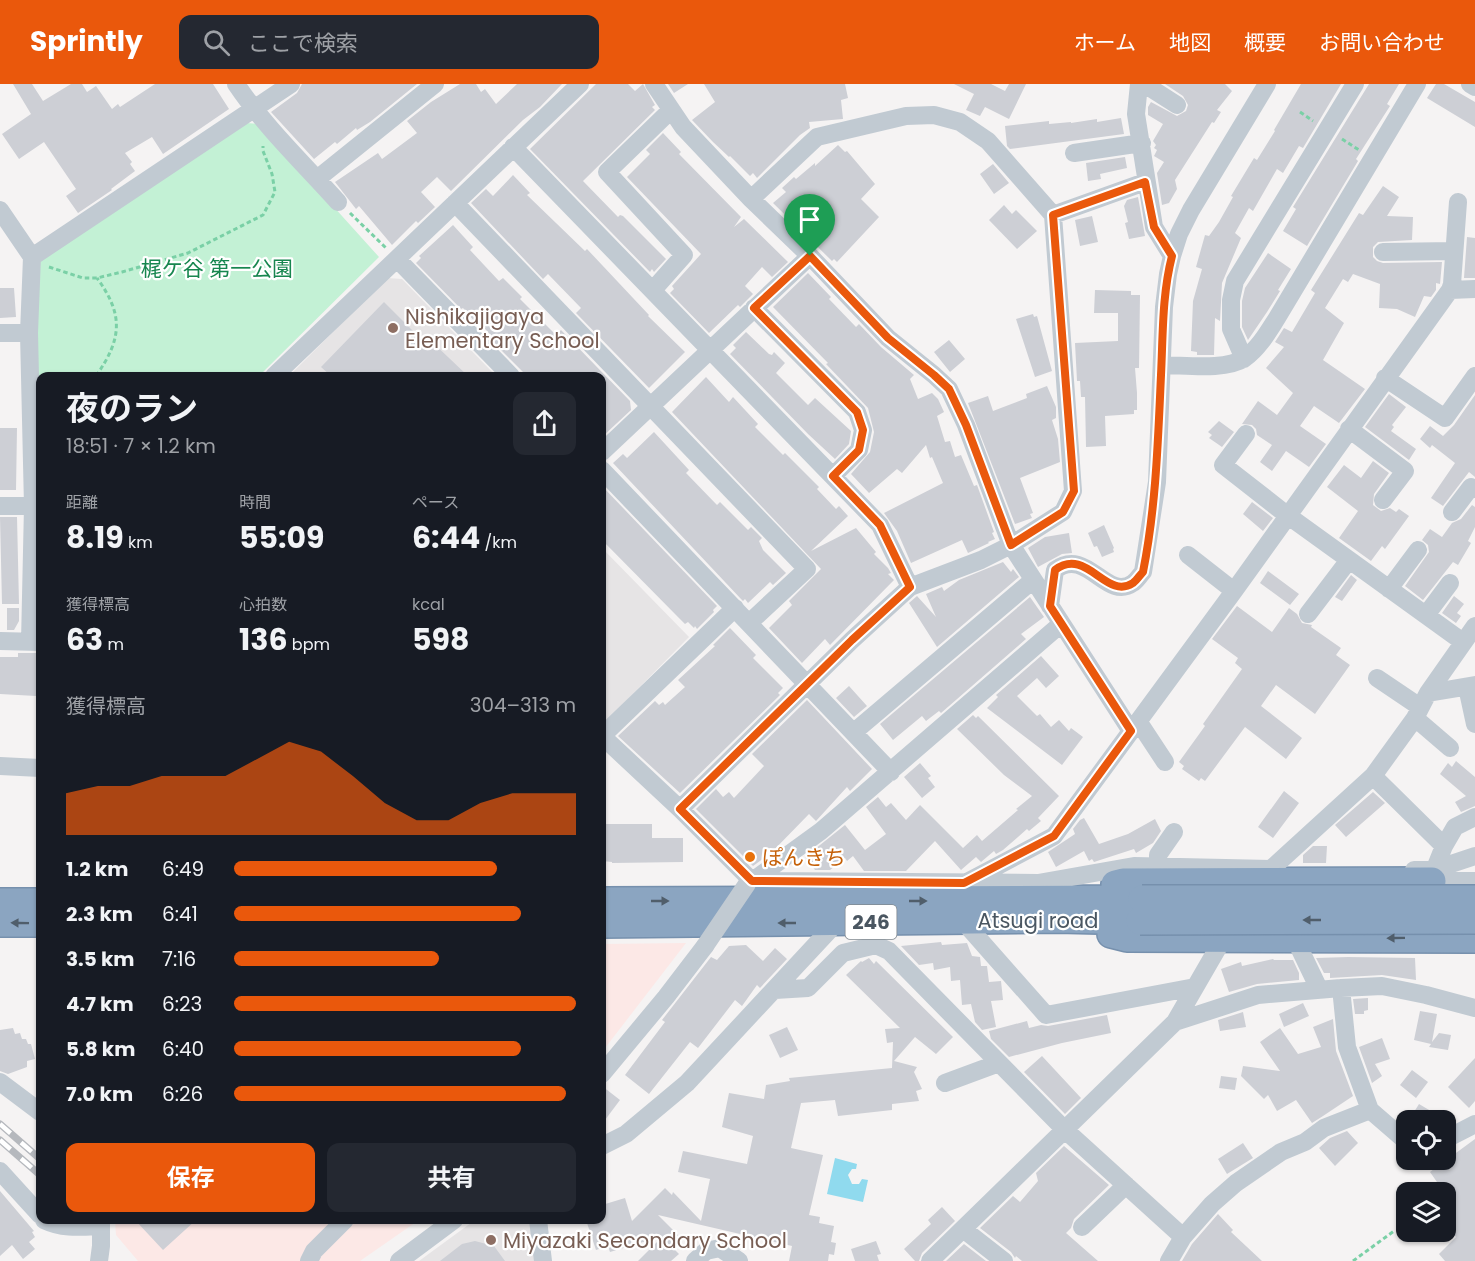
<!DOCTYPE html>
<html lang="ja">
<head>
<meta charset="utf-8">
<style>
	body { margin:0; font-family:Poppins,"Noto Sans JP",sans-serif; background:#242831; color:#f1f3f6; height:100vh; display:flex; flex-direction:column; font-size:22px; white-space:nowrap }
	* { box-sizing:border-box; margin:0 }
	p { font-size:20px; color:#9ea1a6 }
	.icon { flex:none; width:33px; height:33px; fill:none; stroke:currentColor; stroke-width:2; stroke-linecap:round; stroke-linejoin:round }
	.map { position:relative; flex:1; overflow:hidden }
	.drawer { position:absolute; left:36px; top:288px; width:570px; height:852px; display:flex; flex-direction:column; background:#171b24; border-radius:12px; box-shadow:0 2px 4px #0004 }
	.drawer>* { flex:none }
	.buttons { position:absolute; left:1396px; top:1026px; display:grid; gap:12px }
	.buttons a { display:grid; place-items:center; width:60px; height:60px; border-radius:12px; background:#171b24; box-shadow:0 2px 4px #0004; font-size:30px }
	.pin { position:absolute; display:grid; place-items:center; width:51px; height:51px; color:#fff; margin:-62px -26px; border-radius:50% 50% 50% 0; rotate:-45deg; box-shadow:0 0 6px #0007 }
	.pin .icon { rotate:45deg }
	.round { display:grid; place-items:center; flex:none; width:63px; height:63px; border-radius:12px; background:#242831 }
	.overview { display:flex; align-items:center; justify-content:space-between; height:102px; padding:0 30px }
	h1 { font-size:33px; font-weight:700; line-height:45px }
	.stats { display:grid; grid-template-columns:repeat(3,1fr); gap:9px; height:102px; padding:6px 30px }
	.stats div { display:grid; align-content:center }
	.stats b { font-size:30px; font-weight:700 }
	.stats small { font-size:16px; font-weight:400 }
	.stats p { font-size:16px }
	.chart { height:168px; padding:12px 30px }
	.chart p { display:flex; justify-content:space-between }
	.chart svg { width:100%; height:108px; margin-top:6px; fill:#ea580c; opacity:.7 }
	.action { display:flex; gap:12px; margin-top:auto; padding:12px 30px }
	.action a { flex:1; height:69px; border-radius:12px; background:#ea580c; color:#fff; font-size:24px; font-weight:700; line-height:69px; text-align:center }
	.action a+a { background:#242831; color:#f1f3f6 }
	ul { padding:0 30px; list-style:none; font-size:20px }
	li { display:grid; grid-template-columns:96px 72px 1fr; align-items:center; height:45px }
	li i { height:15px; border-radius:8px; background:#ea580c }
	header { display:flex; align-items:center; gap:36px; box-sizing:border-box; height:84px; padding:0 30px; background:#ea580c; color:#fff }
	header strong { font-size:28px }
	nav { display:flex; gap:33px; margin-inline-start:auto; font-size:21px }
	.search { width:420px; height:54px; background:#242831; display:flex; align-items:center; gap:15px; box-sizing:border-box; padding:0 21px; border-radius:12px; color:#9ea1a6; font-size:22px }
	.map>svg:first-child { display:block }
</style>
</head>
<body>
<header>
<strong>Sprintly</strong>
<div class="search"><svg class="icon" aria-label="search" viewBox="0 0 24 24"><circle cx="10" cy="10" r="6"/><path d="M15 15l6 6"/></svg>ここで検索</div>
<nav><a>ホーム</a><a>地図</a><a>概要</a><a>お問い合わせ</a></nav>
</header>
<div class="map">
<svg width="1475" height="1177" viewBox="0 0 1475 1177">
	<rect width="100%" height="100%" fill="#f5f3f3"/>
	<path fill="#e6e4e5" d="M387 194 402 195 496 292H289Z
		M602 464 689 553 605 638 602 635Z
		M475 1136H531L538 1177H419Z"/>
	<path fill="#fce8e6" d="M686 859 602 968V860Z
		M115 1136H419L360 1177H138L116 1151Z"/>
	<path fill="#c3f1d5" d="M247 39 259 40 379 173 259 292H40V389L32 173Z"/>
	<path fill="#90daee" d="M835 1074 857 1080 856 1085H852L848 1091 852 1100H859L862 1095 868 1096 863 1118 827 1110Z"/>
	<path fill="#cdcfd5" d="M13 0H32L43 17 71 0H82L87 8 96 2 112 25 118 20 120 23 155 0H213L229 25 163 70 152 53 125 69 132 78 130 80 135 87 111 105 112 106 78 129 66 112 76 105 44 58 19 75 2 50 31 30Z
		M302 0H417L370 38 357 46 356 44 337 60 335 58 314 75 271 28 297 9Z
		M460 0H476L481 8 485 5 496 20 517 0H562L540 23 523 36 451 107 437 93 421 108 435 123 418 139 416 137 392 161 359 122 356 125 335 98 378 69 382 75 417 49 407 37 431 18Z
		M596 0H628L635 7 643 0 655 21 652 23 655 26 583 97 618 133 620 131 623 132 666 175 654 188 652 185 650 188 530 65Z
		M668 0H688L674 9Z
		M704 0H845L848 14 841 16 843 35 809 38 810 44 800 51 757 94 753 89 750 92 730 72 729 73 713 58 692 36 715 18Z
		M954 0H991L1005 7 1009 0H1026L1009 35 985 23 980 32 966 26 974 10Z
		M1165 0H1225L1232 7 1217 26 1221 28 1214 39 1212 38 1175 96 1177 105 1169 119 1162 121 1157 89 1164 78 1154 72 1157 66 1154 64 1156 61 1153 57 1163 40 1148 31V23L1151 18 1177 32 1186 27 1188 21 1183 12Z
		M1301 0H1341L1303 64 1299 62 1283 89 1277 85 1253 127 1249 124 1235 149 1241 154 1222 199 1220 237 1215 234 1214 271H1197V268L1191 267 1193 217 1202 185 1196 183 1205 151 1209 152 1219 138 1233 113 1231 112 1254 74 1257 76 1275 47 1274 46Z
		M1369 0H1399L1387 20 1390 22 1356 75 1358 77 1307 162 1283 147 1296 125 1293 123Z
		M1436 0H1444L1475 18V43L1427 14Z
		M1121 34 1124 50 1010 65 1007 62 1005 42 1049 37V40L1071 38V39L1097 35V38Z
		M663 49 681 68 679 70 741 133 734 143 744 135 788 178 772 193 762 183 745 202 753 210 740 223 738 221 709 249 670 209 674 205 672 202 701 170 627 93 650 70 646 66Z
		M838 61 845 68 847 67 875 100 861 115 879 133 837 178 834 175 832 177 773 119 786 108 782 104 794 93 796 95 815 79V82Z
		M1125 73 1127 84 1100 90 1101 95 1088 97 1086 79Z
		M993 80 1009 99 994 110 980 90Z
		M513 91 530 109 527 111 585 167 587 165 649 231 648 232 685 268 649 304 576 229 581 224 548 190 543 195 471 119 486 105 493 112Z
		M1383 102 1399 113 1387 132 1413 133 1412 156 1378 158 1373 163V173L1377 177 1383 179 1442 178 1440 200 1436 199V206L1431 213 1424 212 1415 233 1397 225 1379 224 1380 200 1353 190 1348 198 1343 195 1325 224 1344 239 1323 276 1365 305 1339 339 1314 322 1300 342 1326 360 1309 383 1286 367 1272 387 1260 378 1272 361 1257 351 1256 345 1252 341 1242 340 1258 317 1277 331 1293 309 1266 284 1284 263 1275 258 1284 244 1292 248 1315 209 1311 206 1359 129 1363 131Z
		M1138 113 1145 152 1129 155 1125 139 1128 138 1124 122 1127 116Z
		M1004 121 1012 130 1016 126 1037 147 1017 165 989 136Z
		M1092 132 1098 158 1080 162 1075 136Z
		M453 141 473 163 470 166 499 197 503 194 522 213 520 215 556 251 561 246 630 317 631 326 602 353V292H527L493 258 495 256 478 237 476 239 463 224 461 225 416 179 421 174 419 172Z
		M1467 153 1475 154V194H1464Z
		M1268 169 1291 185 1278 206 1280 207 1267 228 1248 256 1242 243V217L1245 204Z
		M808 189 831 213 829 215 856 243 859 240 881 263 914 291 910 295 918 315 932 309 938 315 944 328 937 332 945 358 950 357 955 373 961 371 974 402 977 401 994 448 992 449 995 455 988 458 989 459 968 469 962 456 911 479 897 447 884 429 943 399 932 373 930 374 926 361 902 389 897 385 869 409 851 390 870 368 874 348 868 324 826 280 828 279 773 223Z
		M0 204H14L16 233 0 234Z
		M1095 206 1131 207V211H1140L1139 284H1135L1137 309V326H1134V330L1105 332 1106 362 1086 363 1085 313H1081L1080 297H1077L1075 259 1118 257V229H1094Z
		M384 218 425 259 429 255 468 292H331L321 283Z
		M1033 230 1034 233 1037 232 1052 287 1035 293 1016 235Z
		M746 248 769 270 772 271 774 268 785 279 776 289 808 321 815 314 851 347 849 360 835 375 808 350 730 270 736 264 733 261Z
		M949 256 965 275 950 288 934 268Z
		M706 293 729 318 733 313 758 340 755 343 783 371 785 369 819 403 817 405 836 425 839 422 848 432 811 467 856 444 876 468 874 470 888 484 891 489 888 490 894 496 830 561 825 555 802 579 769 544 792 521 789 517 821 485 672 328Z
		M1047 302 1056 323V334L1052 336 1058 355 1060 378 1020 394 1033 429 1030 430 1032 434 1015 440 968 319 988 312 993 327 1027 314 1026 310Z
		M1389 310 1406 323 1392 341 1394 343 1391 347 1416 365 1409 376 1365 343Z
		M1475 311V393L1469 388 1443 422 1431 414 1455 379 1432 361 1430 364 1420 355 1430 342 1443 352 1454 341Z
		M1219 337 1234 348 1222 363 1209 354 1212 351 1208 348Z
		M0 344H17L16 406H0Z
		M654 348 689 386 686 389 717 421 720 418 748 446 751 443 762 454 759 457 763 466 786 489 773 501 770 498 748 519 745 515 743 517 741 515 613 379 623 370 627 374Z
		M1373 377 1389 389 1374 410 1373 421 1381 427 1390 424 1396 428 1399 425 1409 432 1385 465 1382 462 1371 477 1339 454 1358 427 1327 403 1344 381 1361 394Z
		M602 402 717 522 713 526 714 528 697 545 695 542 694 544 688 538 685 540 676 531 602 456Z
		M1252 418 1273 434 1263 447 1243 430Z
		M1472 421 1475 423V443L1468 457 1471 459 1458 481 1453 478 1423 516 1405 502 1429 468 1428 461 1422 456 1430 445 1442 453 1452 439 1461 435Z
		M0 433H17L19 520H2Z
		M1104 441 1114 464 1113 465 1114 468 1102 473 1097 462 1094 463 1088 449Z
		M1069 449 1072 469 1062 470 1038 483 1028 464 1045 453Z
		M1003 478 1011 488 1013 485 1019 493 937 563 909 519 917 512 936 533 926 510 942 503 944 507 959 496Z
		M1268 487 1299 510 1290 521 1260 499Z
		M1351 491 1357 496 1342 517 1335 513Z
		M1454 512 1464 520 1457 529 1461 532 1456 539 1442 529Z
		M1030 513 1044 533 1021 550 1026 555 941 629 939 627 926 637 922 632 893 656 880 640Z
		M1237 522 1272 548 1289 524 1297 530 1302 539 1312 541 1311 543 1341 564 1336 571 1350 581 1315 630 1276 601 1261 622 1302 654 1286 675 1245 643 1205 697 1201 694 1199 697 1182 685 1184 682 1179 678 1205 642 1203 640 1242 585 1235 579 1238 574 1212 555Z
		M7 524H19V537L14 546H7Z
		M730 544 756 571 753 574 783 604 778 609 780 611 680 709 618 652 655 617 659 621 663 618 665 621 685 603 678 596 715 562 713 561Z
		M18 569H40V589H37L36 612 0 610V573H18Z
		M1041 572 1059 592 1046 604 1037 594 1017 612 1037 632 1040 630 1051 643 1059 636 1069 647 1071 644 1083 653 1062 681 987 624 998 613 996 611Z
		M849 602 867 622 854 633 836 614Z
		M807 616 872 685 850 707 847 703 816 737 809 730 771 769 753 782 696 725 716 705 723 713 729 708 734 714 764 682 752 670Z
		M973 631 976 634 978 632 1059 712 1038 734 1041 737 1029 747 1027 745 1003 766 996 770 994 767 981 778 976 773 961 786 935 757 906 787H864L853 772 847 777 845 774 830 786H815L805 773 845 741 865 766 886 750 866 723 878 713 886 723 891 719 906 736 920 721 963 764 977 751 982 757 1018 726 1016 725 1032 712 1004 691 957 645Z
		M1456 677 1475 693V722L1461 728 1455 718 1466 712 1440 690 1448 679 1452 683Z
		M920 679 931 692 928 694 935 703 922 714 904 693Z
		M1284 707 1299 719 1273 754 1258 743Z
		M1373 708 1385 719 1346 753 1335 741Z
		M1084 734 1099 760 1128 750 1155 735 1161 747 1153 759 1136 769 1134 765 1094 778 1092 775 1089 777 1084 767 1056 783 1048 768 1075 750 1073 745 1080 736Z
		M602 740H652V754H683V778L612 779V778L602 777Z
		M1313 762H1327L1326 779H1303V771Z
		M941 858 942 861 967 859 972 872 980 873 981 882H987L989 898 1001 897 1003 916 991 917 996 943 982 946 975 938 971 920 962 921 960 896 951 897 950 883 934 886 933 879 919 881 901 862Z
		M746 861 763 877 775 864 787 875 760 904 757 901 742 922 735 916 698 964 690 958 649 1010 625 991 665 938 662 936 711 873 717 876 729 862Z
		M1348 873 1415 874 1416 896 1382 891 1330 894V889H1324L1316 874Z
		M869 874 874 880 876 877 953 953 936 970 915 953 894 977 917 983 914 988 922 1005 916 1007 919 1017 892 1020V1026L838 1032 835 1016 801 1019 791 1064 823 1071 809 1131 820 1133 819 1139 834 1142 831 1158 836 1159 834 1171 829 1170 828 1177H789L792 1162 658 1131 680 1153 671 1162 679 1170 671 1177H638L663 1152 610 1168 608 1162 596 1166 586 1136H602V1121L625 1114 632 1137 665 1104 672 1111 673 1108 701 1137 710 1095 678 1088 683 1067 747 1080 753 1052 722 1043 729 1009 764 1015 766 1001 790 997 789 994 892 984 893 958 887 959 885 945 900 944 846 891 861 877 862 878Z
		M1273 875 1274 876H1293L1299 889V896L1257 900 1229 908 1221 885 1241 878 1242 882Z
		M1368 914V926L1364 927V930H1355L1353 915Z
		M1303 919 1309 932 1284 943 1279 930Z
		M1420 927 1437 930 1432 958 1439 949 1451 951 1448 966 1429 963 1431 960 1414 956Z
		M1243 928 1246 943 1220 947 1218 936Z
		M1107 931 1111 949 1062 959 1009 973 991 955 989 947 1027 937 1029 944 1041 941 1048 942Z
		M1333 935 1336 967 1353 1012 1323 1032 1312 1039 1296 1016 1277 1027 1268 1011 1264 1015 1241 992 1243 982 1280 987 1260 958 1280 944 1298 970 1321 963 1313 943Z
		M787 943 798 966 780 974 769 951Z
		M13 944 15 950 20 949 22 955H26L28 960H31L35 975 27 977V983L8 990 0 987V946Z
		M1382 954 1390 975 1375 980 1382 992 1372 999 1359 963Z
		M1042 972 1081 1014 1065 1030 1024 988Z
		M1475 974V1017L1469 1024 1448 1003Z
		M1412 986 1428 998 1416 1014 1400 1001Z
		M1221 992 1237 994 1235 1006 1219 1004Z
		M602 1002 620 1016 602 1040Z
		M1419 1020 1446 1036H1409Z
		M1347 1047 1358 1059 1335 1082 1319 1064 1330 1054Z
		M1475 1055V1177H1445L1439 1170 1456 1153 1446 1143V1129L1453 1121 1430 1088Z
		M1243 1059 1253 1074 1227 1090 1218 1075Z
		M1064 1062 1109 1101 1074 1135 1071 1144 1066 1149 1098 1177H1022L1016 1172 1015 1174 1011 1168 980 1144 1013 1112 1020 1118 1038 1097 1036 1089Z
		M0 1107 34 1147 32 1148 35 1153 29 1158 35 1165 23 1175 12 1161 0 1172Z
		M942 1123 955 1137 922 1169 919 1177H915L904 1165 931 1140 928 1136Z
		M1218 1130 1233 1146 1231 1148 1262 1177H1182L1192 1160Z
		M135 1136H196L163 1166Z
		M475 1157 494 1162 505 1177H440L462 1160Z
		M876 1157 881 1170 877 1171 879 1177H855L851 1165Z
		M964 1160 986 1177H946Z"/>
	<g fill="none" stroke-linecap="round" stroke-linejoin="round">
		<g stroke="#7690ad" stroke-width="30">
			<path id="highway" d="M1115 800 1123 798 1432 797
				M602 817 1142 815
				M0 818H40
				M0 839H40
				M602 840 1058 835 1140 837
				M1111 850 1127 854 1475 855"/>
		</g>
		<path stroke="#7ad0a6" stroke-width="3" stroke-dasharray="4.5 3" stroke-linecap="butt" d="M1300 28 1313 37
			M1342 55 1359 66
			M350 129 386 164
			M49 183 83 194H97L122 188 188 169 263 131 275 108 272 90 263 67V62
			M96 292C122 255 124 231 97 194
			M1353 1177 1394 1147"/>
		<path stroke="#c1cad2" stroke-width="18" d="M236 0C265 43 303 79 338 118
			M654 0 683 43 751 115 810 172 888 254 934 291 949 305 966 341 1011 461 1131 647
			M1139 0 1136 30 1154 143 1172 172
			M1144 0 1177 21
			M1470 0 1475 3
			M513 63 880 441 910 503
			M1074 69 1142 59
			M317 95 435 0
			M455 119 807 485 749 539
			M0 126 32 173 29 249 33 422 30 558
			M1053 131 1145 98
			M1383 168 1454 167
			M32 173 291 0
			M398 176 511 292
			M653 206 684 171 607 88 671 26
			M1450 206 1475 205
			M754 224 857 328 863 346 859 366 833 392
			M0 249H29
			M1244 275 1231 245V216L1235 197 1355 0
			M1162 281C1185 281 1225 287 1245 274 1259 264 1268 248 1277 234L1417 0
			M274 292 580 0
			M1385 294 1445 334 1475 292
			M1349 345 1405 387 1383 416
			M1246 350 1223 381 1287 431 1463 558
			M602 368 810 172
			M602 386 891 688
			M0 422H40
			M1452 428 1471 403 1475 405
			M1188 471 1234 507
			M1389 505 1418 466
			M1050 522 1055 486C1087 462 1106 518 1133 499 1137 496 1140 491 1143 488L1157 398 1164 223 1168 190 1172 172 1179 150 1191 126 1267 0
			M1308 530 1349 476
			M1426 531 1450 499
			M0 557 40 558
			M1377 594 1420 623
			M1467 603 1475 640
			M1428 609 1475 601
			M1415 634 1450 664
			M1138 637 1165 678
			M854 648 1033 496
			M602 652 680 725 752 797 1038 799 1134 782 1271 785 1373 692 1415 634 1428 609 1475 542
			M602 652 735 524
			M0 682 40 684
			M1373 692 1444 762
			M680 725 852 556 910 503 981 476 1011 461 1063 428 1073 407 1053 131 988 57 960 38 934 31 906 32 817 53 751 115
			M1158 782V771L1174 748
			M1414 786H1433L1475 772
			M1432 792 1444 762 1455 743 1475 733
			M969 797 1054 752 1234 507 1450 206 1452 200 1458 118
			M1432 797H1475
			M751 798 821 747 1061 540
			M963 837 1046 931 1195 903
			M1295 855 1319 905
			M1341 904 1347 963 1370 1026
			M775 906 808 904 843 869 876 861 889 867 1064 1045 1183 1153
			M1175 938 1258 911 1341 904 1382 902 1426 911 1475 924
			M602 990 666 913 705 862
			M0 998 40 1028
			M945 999 999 979
			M1446 1055 1475 1040
			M602 1062 626 1050 687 999 836 839
			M0 1087 40 1131
			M44 1136C63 1145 80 1143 101 1142
			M538 1136 543 1177
			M1082 1143 1126 1101
			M963 1145 1004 1177
			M99 1177 101 1162V1136
			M309 1177 314 1167 345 1136
			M399 1177 454 1136
			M695 1177 706 1167 720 1164 739 1177
			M930 1177 1175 938 1223 855
			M1169 1177 1183 1153 1212 1120 1236 1099 1281 1068 1305 1058 1324 1044 1370 1026 1407 1058"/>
		<use href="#highway" stroke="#8ba5c1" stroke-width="27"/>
		<g stroke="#b5b8bd" stroke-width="7">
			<path id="rail" d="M0 1040 40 1075
				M0 1056 40 1091"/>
		</g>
		<use href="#rail" stroke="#fff" stroke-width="4.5" stroke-dasharray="14" stroke-linecap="butt"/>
		<g stroke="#7690ad" stroke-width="30" stroke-linecap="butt">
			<path id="highway-bridge" d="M1142 815H1475
				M1140 837 1475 836"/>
		</g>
		<path stroke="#c1cad2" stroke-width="18" d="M705 862 747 800"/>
		<use href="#highway-bridge" stroke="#8ba5c1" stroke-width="27"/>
	</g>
	<defs><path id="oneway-solid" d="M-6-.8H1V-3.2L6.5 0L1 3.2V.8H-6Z" transform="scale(1.5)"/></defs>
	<g fill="#505e6b">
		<use href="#oneway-solid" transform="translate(660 817)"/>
		<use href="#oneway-solid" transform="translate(918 817)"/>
		<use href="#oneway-solid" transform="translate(1312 836) rotate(180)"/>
		<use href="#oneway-solid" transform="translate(20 839) rotate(-179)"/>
		<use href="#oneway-solid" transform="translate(787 839) rotate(180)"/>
		<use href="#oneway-solid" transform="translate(1396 854) rotate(179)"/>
	</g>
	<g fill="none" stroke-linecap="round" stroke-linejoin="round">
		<g stroke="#fff" stroke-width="12">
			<path id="route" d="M1145 98 1154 143 1172 172C1162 211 1163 251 1161 291 1158 357 1156 423 1143 488 1140 491 1137 496 1133 499 1106 517 1087 462 1055 486L1050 522 1131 647 1054 752 964 799 752 797 680 725 852 556 910 503 880 441 833 392 859 366 863 346 857 328 754 224 810 172 888 254 934 291 949 305 966 341 1011 461 1063 428 1074 407 1053 131Z"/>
		</g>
		<use href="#route" stroke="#ea580c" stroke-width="8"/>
	</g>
	<g fill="#8d6e63" stroke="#fff" stroke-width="2">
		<circle cx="393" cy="244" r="6"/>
		<circle cx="491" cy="1156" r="6"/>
	</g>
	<circle fill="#e8710a" stroke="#fff" stroke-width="2" cx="750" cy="773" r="6"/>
	<g text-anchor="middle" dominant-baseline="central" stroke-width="4.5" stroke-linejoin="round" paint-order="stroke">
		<rect fill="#fff" stroke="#808990" stroke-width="1.5" x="845.5" y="821" width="51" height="34" rx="4.5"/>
		<g font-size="20" font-weight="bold" fill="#4a5661">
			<text x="871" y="838">246</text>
		</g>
		<g font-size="21" fill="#17864f" stroke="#fff">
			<text x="217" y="184">梶ケ谷 第一公園</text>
		</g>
		<g font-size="21" fill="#785e54" stroke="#fff" text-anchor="start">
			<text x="405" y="232">Nishikajigaya<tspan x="405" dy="24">Elementary School</tspan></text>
			<text x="503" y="1156">Miyazaki Secondary School</text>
		</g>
		<g font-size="21" fill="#c56008" stroke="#fff" text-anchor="start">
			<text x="762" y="773">ぽんきち</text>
		</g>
		<g font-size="21" fill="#4a5661" stroke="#fff">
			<text x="1038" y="836">Atsugi road</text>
		</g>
	</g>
</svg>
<div class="buttons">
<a><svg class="icon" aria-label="locate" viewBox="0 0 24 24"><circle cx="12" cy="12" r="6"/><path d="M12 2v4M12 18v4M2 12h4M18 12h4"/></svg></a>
<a><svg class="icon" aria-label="layers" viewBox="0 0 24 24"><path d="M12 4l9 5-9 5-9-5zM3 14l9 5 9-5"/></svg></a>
</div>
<div class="pin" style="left:810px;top:172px;background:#1e9e55"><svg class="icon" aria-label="arrive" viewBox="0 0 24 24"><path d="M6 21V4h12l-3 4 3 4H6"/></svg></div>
<section class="drawer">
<div class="overview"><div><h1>夜のラン</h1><p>18:51 · 7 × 1.2 km</p></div><a class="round"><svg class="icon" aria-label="share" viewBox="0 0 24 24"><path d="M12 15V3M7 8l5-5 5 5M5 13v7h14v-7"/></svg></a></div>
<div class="stats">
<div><p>距離</p><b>8.19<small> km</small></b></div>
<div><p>時間</p><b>55:09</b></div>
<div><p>ペース</p><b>6:44<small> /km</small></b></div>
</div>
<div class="stats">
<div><p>獲得標高</p><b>63<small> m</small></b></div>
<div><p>心拍数</p><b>136<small> bpm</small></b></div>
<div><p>kcal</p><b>598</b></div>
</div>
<div class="chart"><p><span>獲得標高</span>304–313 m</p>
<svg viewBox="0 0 160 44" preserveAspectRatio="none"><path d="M0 44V27L10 24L20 24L30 20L40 20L50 20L60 13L70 6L80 10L90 20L100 31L110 38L120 38L130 31L140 27L150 27L160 27V44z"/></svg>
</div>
<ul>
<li><b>1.2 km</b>6:49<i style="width:77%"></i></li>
<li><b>2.3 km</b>6:41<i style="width:84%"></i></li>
<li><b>3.5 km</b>7:16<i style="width:60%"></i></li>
<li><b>4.7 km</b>6:23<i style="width:100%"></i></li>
<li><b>5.8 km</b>6:40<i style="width:84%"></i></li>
<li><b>7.0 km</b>6:26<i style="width:97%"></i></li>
</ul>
<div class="action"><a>保存</a><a>共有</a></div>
</section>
</div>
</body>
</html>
